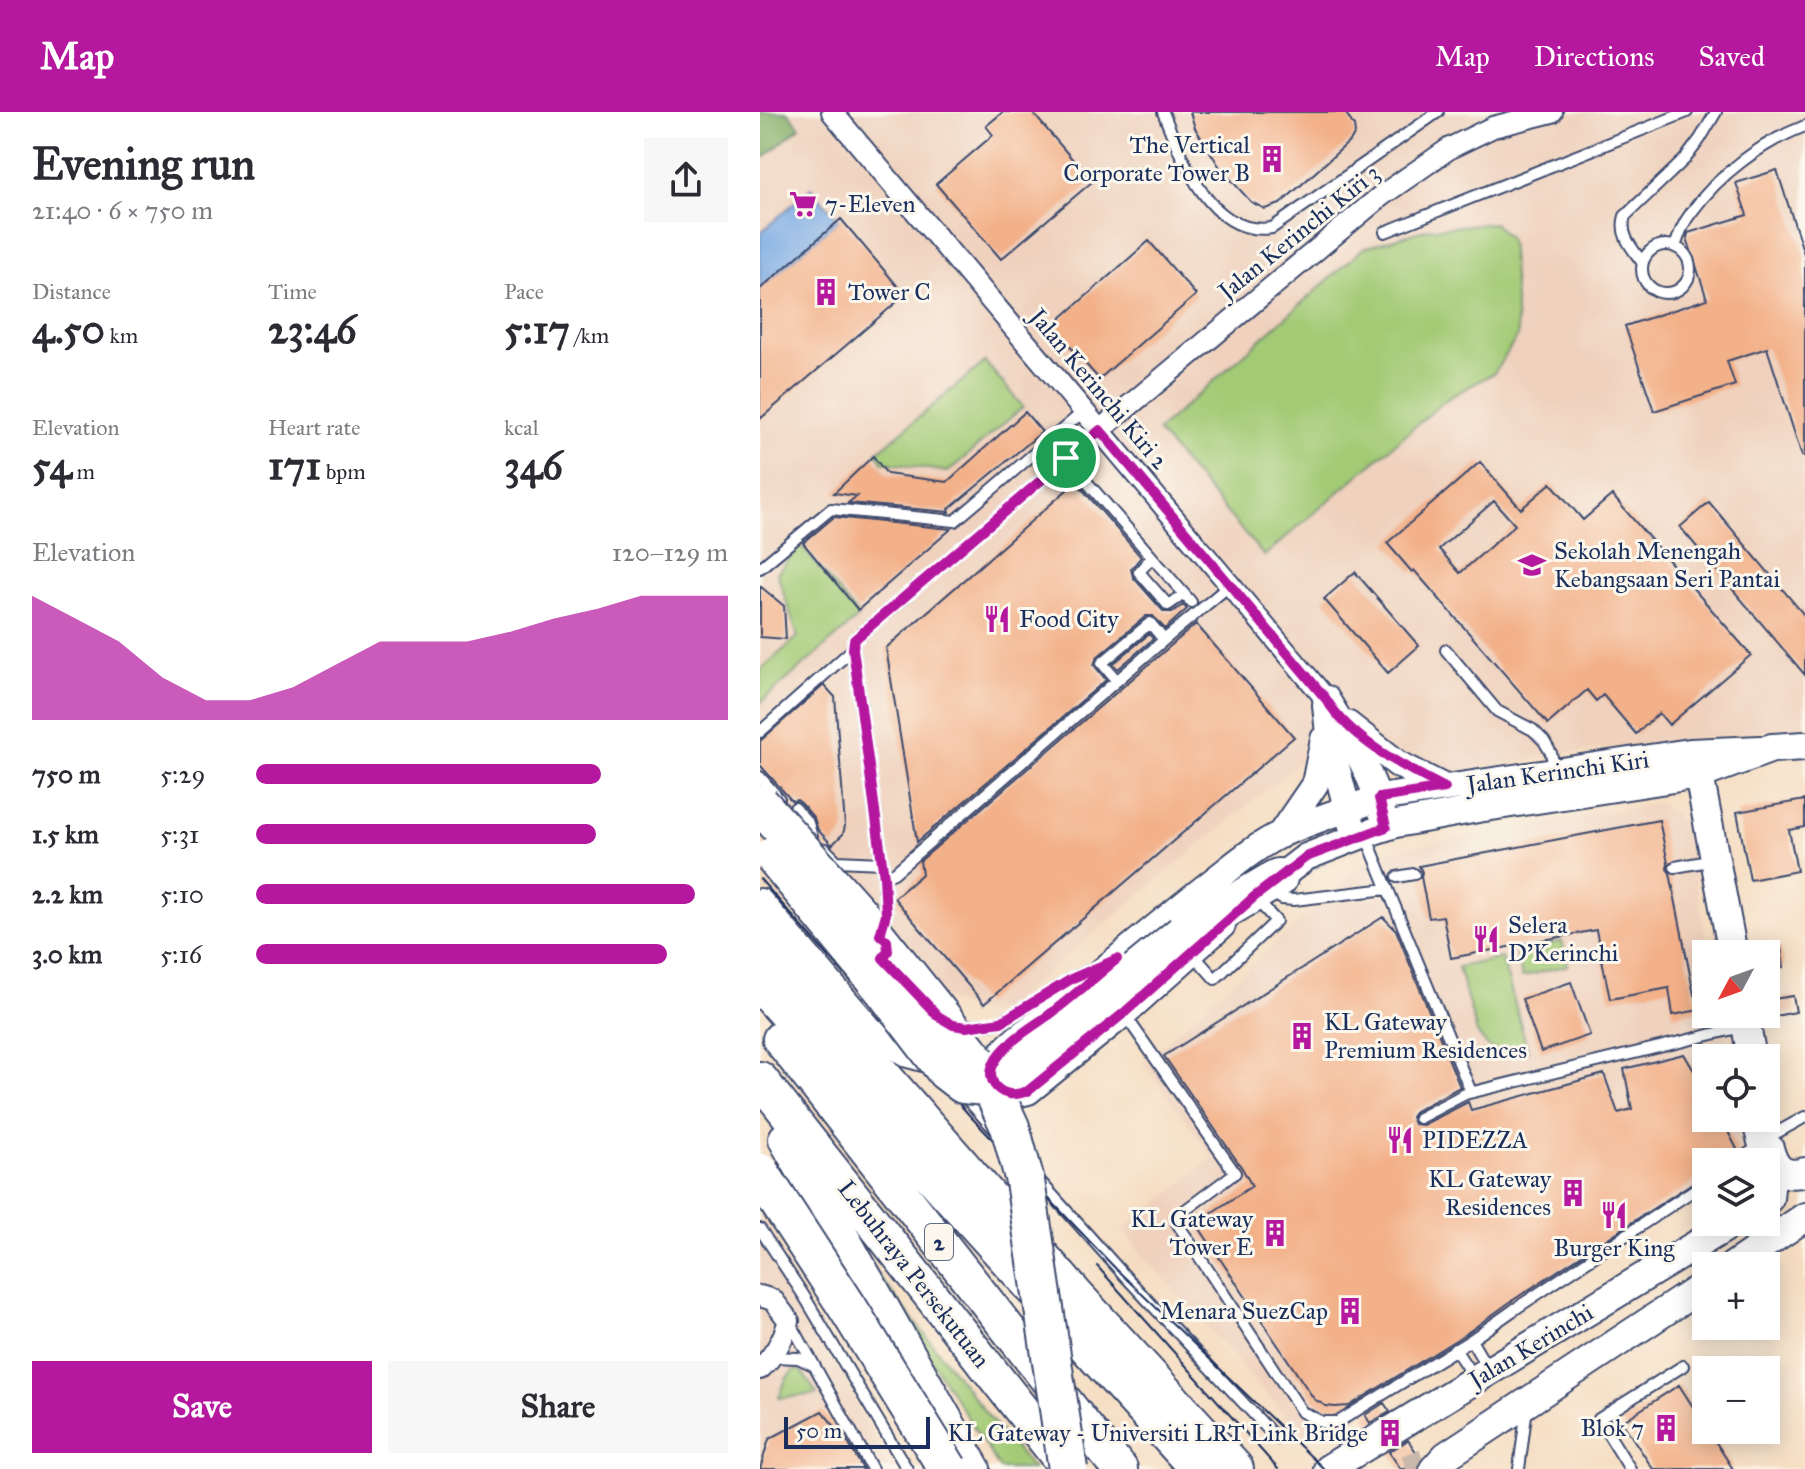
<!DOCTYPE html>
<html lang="en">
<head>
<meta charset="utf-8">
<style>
	body { margin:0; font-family:"IM FELL Great Primer",serif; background:#f7f7f7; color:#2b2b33; height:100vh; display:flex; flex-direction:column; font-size:30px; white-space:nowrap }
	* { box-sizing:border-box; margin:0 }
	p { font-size:26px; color:#7c7c81 }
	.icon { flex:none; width:44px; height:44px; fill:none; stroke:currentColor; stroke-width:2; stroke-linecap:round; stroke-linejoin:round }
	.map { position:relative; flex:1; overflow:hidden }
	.panel { display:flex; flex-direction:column; background:#fff; width:760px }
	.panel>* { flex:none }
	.needle { width:52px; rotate:229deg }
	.fabs { position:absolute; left:932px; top:828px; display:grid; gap:16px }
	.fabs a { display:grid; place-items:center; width:88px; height:88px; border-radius:0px; background:#fff; box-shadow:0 4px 20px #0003; font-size:40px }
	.scale { position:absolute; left:24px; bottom:20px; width:146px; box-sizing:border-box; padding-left:8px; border:4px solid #1b2f5e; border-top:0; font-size:22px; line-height:28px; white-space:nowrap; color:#1b2f5e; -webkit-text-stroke:6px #fbf7ec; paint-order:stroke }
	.pin { position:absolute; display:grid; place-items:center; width:68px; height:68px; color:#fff; margin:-34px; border:4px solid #fff; border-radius:50%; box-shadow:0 2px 8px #0007 }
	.round { display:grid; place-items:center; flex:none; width:84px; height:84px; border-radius:0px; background:#f7f7f7 }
	.head { display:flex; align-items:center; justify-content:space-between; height:136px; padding:0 32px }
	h1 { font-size:44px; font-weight:700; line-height:60px }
	.metrics { display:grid; grid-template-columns:repeat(3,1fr); gap:12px; height:136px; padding:8px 32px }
	.metrics div { display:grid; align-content:center }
	.metrics b { font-size:40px; font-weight:700 }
	.metrics small { font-size:22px; font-weight:400 }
	.metrics p { font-size:22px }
	.chart { height:224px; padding:16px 32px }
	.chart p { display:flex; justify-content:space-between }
	.chart svg { width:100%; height:144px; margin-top:8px; fill:#b5179e; opacity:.7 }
	.action { display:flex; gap:16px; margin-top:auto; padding:16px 32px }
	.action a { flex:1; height:92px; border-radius:0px; background:#b5179e; color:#fff; font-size:32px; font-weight:700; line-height:92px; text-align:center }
	.action a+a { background:#f7f7f7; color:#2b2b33 }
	ul { padding:0 32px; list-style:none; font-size:26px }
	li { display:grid; grid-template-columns:128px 96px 1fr; align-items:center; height:60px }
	li i { height:20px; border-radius:10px; background:#b5179e }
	header { display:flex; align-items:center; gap:48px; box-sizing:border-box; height:112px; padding:0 40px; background:#b5179e; color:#fff }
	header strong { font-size:38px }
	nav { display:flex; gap:44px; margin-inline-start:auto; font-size:28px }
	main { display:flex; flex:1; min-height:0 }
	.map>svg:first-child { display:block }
</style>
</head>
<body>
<header>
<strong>Map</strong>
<nav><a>Map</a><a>Directions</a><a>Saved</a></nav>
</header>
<main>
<section class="panel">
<div class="head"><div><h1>Evening run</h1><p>21:40 · 6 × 750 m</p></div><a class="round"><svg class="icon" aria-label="share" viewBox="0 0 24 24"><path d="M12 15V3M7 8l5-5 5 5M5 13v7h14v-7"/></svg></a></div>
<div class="metrics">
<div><p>Distance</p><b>4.50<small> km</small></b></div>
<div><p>Time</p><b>23:46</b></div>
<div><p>Pace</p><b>5:17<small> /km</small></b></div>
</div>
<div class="metrics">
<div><p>Elevation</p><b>54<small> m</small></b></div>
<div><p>Heart rate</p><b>171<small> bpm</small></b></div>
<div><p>kcal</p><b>346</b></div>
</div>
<div class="chart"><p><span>Elevation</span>120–129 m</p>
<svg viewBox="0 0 160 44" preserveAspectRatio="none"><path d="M0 44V6L10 13L20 20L30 31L40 38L50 38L60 34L70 27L80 20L90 20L100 20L110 17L120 13L130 10L140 6L150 6L160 6V44z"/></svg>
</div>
<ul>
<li><b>750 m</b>5:29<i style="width:73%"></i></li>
<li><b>1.5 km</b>5:31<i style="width:72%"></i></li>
<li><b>2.2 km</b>5:10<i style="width:93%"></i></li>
<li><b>3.0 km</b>5:16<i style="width:87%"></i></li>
</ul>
<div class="action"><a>Save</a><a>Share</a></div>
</section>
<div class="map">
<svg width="1045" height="1357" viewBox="0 0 1045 1357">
	<rect width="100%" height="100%" fill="#fbf7ec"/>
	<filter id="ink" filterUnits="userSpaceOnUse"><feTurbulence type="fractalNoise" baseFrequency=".0125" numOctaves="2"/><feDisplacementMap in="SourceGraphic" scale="16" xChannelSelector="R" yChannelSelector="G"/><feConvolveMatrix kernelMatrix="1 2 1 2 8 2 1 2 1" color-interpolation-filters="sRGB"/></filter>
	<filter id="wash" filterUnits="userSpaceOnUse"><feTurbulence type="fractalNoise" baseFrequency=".006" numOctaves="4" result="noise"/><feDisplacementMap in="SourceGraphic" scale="32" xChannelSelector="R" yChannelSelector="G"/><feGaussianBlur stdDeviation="1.8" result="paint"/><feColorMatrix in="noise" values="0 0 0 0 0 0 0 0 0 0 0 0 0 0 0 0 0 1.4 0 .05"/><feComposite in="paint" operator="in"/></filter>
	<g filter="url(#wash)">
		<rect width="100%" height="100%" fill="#f5dcc0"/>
		<path fill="#efd1bd" d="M0 0H1045V615L805 641 695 662 675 655 543 647 239 900 222 901 180 885 0 679Z
			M899 691 925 711 949 842H946V902H961L969 946H946V1006H980L988 1050H946V1078L565 1325 539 1319 362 1119 453 1046 383 950 617 741Z
			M0 1133 18 1157 80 1260 130 1357H0Z"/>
		<path fill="#a3ca75" stroke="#5f7c6a" stroke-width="2" d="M734 111 750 128 758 224 734 261 688 286 504 444 397 319 604 136 668 117Z
			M225 250 263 295 188 360 123 350 116 341Z
			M41 433 99 505 0 591V558L38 525 17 461Z
			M802 829 808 853 762 865 756 840Z
			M742 846 768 939C742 942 732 944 717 921L698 855Z
			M110 1152 233 1310 273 1357H240Z
			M38 1257 42 1260 57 1282 19 1286 26 1267 34 1258Z"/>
		<path fill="#82ae66" stroke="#4e6e62" stroke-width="2" d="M0 0H28L40 15 0 49Z"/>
		<path fill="#7aaae4" stroke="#4a6ca1" stroke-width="2" d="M51 76 79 108 0 177V121Z"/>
		<g id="blocks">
			<path fill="#f3b189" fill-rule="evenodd" d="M243 0H272L332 70 241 147 176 72 233 23 226 14Z
				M430 0H585L594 14 595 21 591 28 520 92 505 97 491 90 461 57 435 16Z
				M1017 58 1045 145V344H1042L1007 236 967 249 975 273 894 299 865 214 947 187 927 126 928 121 987 103 976 71Z
				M81 107 145 183 0 307V177Z
				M389 129 436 183 339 267 292 214Z
				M265 300 282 320 189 397 190 400 88 391 97 384 74 381 113 344 127 362 187 370Z
				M720 350 761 397 791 371 823 408 852 383 991 543 909 613 899 601 876 622 843 583 836 589 827 578 788 612 654 458 652 460 627 431ZM734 389 755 413 700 461 679 437Z
				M316 370 381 445 371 457 373 465 404 500H412L423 493 427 497 405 517 393 504H386L337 545 334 553 346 568 157 730 126 536Z
				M949 390 1045 504V563L920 415Z
				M74 405 191 417 98 498 43 431Z
				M595 460 659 534 628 561 564 487Z
				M0 474 24 494 26 527 0 525Z
				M436 512 534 625 224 892 134 786 162 762 160 749Z
				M389 522 393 527 358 557 353 552Z
				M64 573 75 585 85 714 83 722 72 733 58 718 54 706 41 691 37 688 32 689 0 653V629Z
				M1045 688V715L1029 718 1037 759 990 768 977 700Z
				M899 708 908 751 907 757 910 761 934 883H936L939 898 913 903 909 876 850 887 836 818 691 846 683 804 669 806 661 765 662 760 659 754Z
				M623 805 636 818 700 975 655 999 651 1005 654 1012 663 1013 708 990 711 998 844 962 858 1001 872 997 864 957 924 942 946 979V1006H961L978 1039 971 1044 968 1050H946V1062L750 1190 707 1221 589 1294 575 1295 566 1294 554 1287 436 1111 492 1074 482 1056 404 944Z
				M1021 836 1024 855 1006 858V839Z
				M811 870 830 923 781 940 762 887Z
				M1033 884 1036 900 1010 905 1007 888Z
				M919 1273 946 1315V1318H948L973 1357H893L862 1310Z
				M624 1291 630 1300 610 1311 605 1303Z
				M62 1299 87 1329 103 1357H0L9 1327Z
				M648 1328 661 1347 657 1357H641L629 1340Z"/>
		</g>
	</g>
	<g filter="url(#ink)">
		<use href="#blocks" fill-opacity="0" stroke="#3c496d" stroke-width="2"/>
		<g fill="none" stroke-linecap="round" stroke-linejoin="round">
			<path stroke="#c9b9ac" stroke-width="28" stroke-dasharray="28 14" stroke-linecap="butt" d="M646 1357 664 1351"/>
			<g stroke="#3c496d" stroke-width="14">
				<path id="service" d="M403 0C421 46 451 126 512 116L678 0
					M625 120 927 0
					M882 157a24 24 0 1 1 48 0a24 24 0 1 1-48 0Z
					M915 135C919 123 923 111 931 101 959 62 1001 31 1045 14
					M882 150C872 136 859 123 865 104L925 47 940 27 956 0
					M306 346 431 490
					M392 445 379 460 408 493 424 482
					M0 456 71 397 195 409 324 299
					M686 538 737 599 773 618 784 629 791 641 795 659
					M357 569 342 551 390 511 404 528
					M0 620 93 537
					M0 665 19 687
					M35 696 48 711 52 725
					M606 724 711 980
					M65 737 77 749 122 751
					M915 755 955 748
					M124 765 134 761 404 528 470 473
					M637 765 654 762
					M512 781 522 787 534 788 627 777
					M122 816 126 802 124 765 93 537 94 528 340 318
					M433 842 455 867 516 809 495 786
					M365 903 475 1061 424 1099 417 1111 542 1300 562 1310H578L711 1228 755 1197
					M202 914 232 912 241 910 313 866 328 859
					M203 983 235 1018
					M659 1006 705 982 982 915
					M1007 1026 1045 1005
					M976 1050 1001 1033
					M278 1067 364 1163 517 1327
					M0 1117 44 1184 147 1357
					M30 1210 112 1357
					M711 1228 728 1257
					M695 1237 714 1266
					M12 1245 38 1246 53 1253
					M759 1357 767 1295
					M870 1357 839 1307 923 1254"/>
			</g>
			<g stroke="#3c496d" stroke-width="24">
				<path id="minor" d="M72 0 566 587
					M340 318 621 84 690 36 733 15 792 0
					M0 1184 13 1188 29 1209C23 1228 15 1243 0 1257"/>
			</g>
			<g stroke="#3c496d" stroke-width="30">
				<path id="tertiary" d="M566 587C588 623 611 659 622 700
					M566 593 570 632 592 714
					M587 612 638 652 685 676
					M520 723 555 672 564 627
					M507 775 546 745 605 722 636 712 718 697 939 663
					M0 790 111 919 148 942 163 946
					M462 813 364 901 268 979C242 988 220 970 239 945 253 927 272 916 290 902 304 890 318 879 333 867 372 835 411 802 451 771 473 754 496 734 521 722 552 708 586 698 619 686L632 684 930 640 1001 637"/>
			</g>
			<g stroke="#3c496d" stroke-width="32">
				<path id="secondary" d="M973 842 939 663 1012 636 1045 634
					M984 902 992 946
					M996 1006 1011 1065 1009 1086 1006 1089
					M1009 1036C1014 1056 1023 1066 1045 1060
					M973 1154 1045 1105
					M568 1357 974 1110
					M674 1357 686 1344 946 1172"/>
			</g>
			<g stroke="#3c496d" stroke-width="38">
				<path id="trunk" d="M0 873C144 1036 291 1196 437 1357
					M20 927 325 1315 360 1357
					M0 967 308 1357
					M26 1027 213 1357"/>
			</g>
			<g stroke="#3c496d" stroke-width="42">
				<path id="motorway" d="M423 822 518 766
					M0 825 316 1186 474 1357"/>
			</g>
			<use href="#service" stroke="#fff" stroke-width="10"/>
			<use href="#minor" stroke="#fff" stroke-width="20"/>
			<use href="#tertiary" stroke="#fff" stroke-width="26"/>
			<use href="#secondary" stroke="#fff" stroke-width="28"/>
			<use href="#trunk" stroke="#fff" stroke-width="34"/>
			<use href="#motorway" stroke="#fff" stroke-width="38"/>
			<path stroke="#1b2f5e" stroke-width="2" d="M0 767 210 1004 357 1158 564 1357
				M337 1154 518 1357"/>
			<g stroke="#3c496d" stroke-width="14" stroke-linecap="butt">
				<path id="service-bridge" d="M755 1197 946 1070"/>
			</g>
			<g stroke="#3c496d" stroke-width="42" stroke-linecap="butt">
				<path id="motorway-bridge" d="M0 692 97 800 223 957 250 1015 265 1069 308 1357
					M14 744 124 878 186 959 203 972 226 974 253 961 423 822
					M0 1061 88 1196 188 1357"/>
			</g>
			<use href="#service-bridge" stroke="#fff" stroke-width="10"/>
			<use href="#motorway-bridge" stroke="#fff" stroke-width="38"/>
		</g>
	</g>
	<g fill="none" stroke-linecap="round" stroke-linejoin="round" filter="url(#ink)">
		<g stroke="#fff" stroke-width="16">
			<path id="route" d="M340 318 566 587C591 628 644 655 685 676L619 686 626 715 546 745 494 785 364 901 268 979C259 982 251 984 243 980 233 975 228 964 233 953 244 931 269 917 289 903 312 885 334 866 357 847L313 866 241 910 206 915 193 913 178 904 123 846 128 839 127 829 120 823 126 802 124 765 93 537 94 528Z"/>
		</g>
		<use href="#route" stroke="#b5179e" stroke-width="10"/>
	</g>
	<defs>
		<g id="building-bare" transform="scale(2.16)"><path d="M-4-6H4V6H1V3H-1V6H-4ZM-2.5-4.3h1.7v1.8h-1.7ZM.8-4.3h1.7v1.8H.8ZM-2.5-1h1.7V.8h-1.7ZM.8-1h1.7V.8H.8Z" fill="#b5179e" stroke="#fbf7ec" stroke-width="2.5" paint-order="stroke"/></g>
		<g id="supermarket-bare" transform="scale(2.16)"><path d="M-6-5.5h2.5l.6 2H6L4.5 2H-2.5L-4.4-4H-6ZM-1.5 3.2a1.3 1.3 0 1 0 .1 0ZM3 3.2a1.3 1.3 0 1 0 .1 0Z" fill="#b5179e" stroke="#fbf7ec" stroke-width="2.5" paint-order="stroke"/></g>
		<g id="school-bare" transform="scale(2.16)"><path d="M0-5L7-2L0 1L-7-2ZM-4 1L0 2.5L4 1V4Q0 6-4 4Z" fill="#b5179e" stroke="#fbf7ec" stroke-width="2.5" paint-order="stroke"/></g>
		<g id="restaurant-bare" transform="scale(2.16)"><path d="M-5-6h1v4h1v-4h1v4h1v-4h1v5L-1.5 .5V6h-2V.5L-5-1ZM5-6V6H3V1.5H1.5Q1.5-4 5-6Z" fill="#b5179e" stroke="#fbf7ec" stroke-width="2.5" paint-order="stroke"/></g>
	</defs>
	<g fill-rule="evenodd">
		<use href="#building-bare" x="512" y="47"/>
		<use href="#supermarket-bare" x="43" y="92"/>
		<use href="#building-bare" x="66" y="180"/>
		<use href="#school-bare" x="772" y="453"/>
		<use href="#restaurant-bare" x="237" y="507"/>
		<use href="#restaurant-bare" x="726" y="827"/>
		<use href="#building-bare" x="542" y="924"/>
		<use href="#restaurant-bare" x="640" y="1028"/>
		<use href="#building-bare" x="813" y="1081"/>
		<use href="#restaurant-bare" x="854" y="1103"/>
		<use href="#building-bare" x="515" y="1121"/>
		<use href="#building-bare" x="590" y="1199"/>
		<use href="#building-bare" x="906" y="1316"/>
		<use href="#building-bare" x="630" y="1321"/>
	</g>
	<g text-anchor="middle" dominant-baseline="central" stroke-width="6" stroke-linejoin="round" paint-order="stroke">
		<rect fill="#fbf7ec" stroke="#5e6b89" stroke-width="2" x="165" y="1112" width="28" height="36" rx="6"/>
		<g font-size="22" font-weight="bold" fill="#1b2f5e">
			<text x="179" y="1130">2</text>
		</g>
		<g font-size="24" fill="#1b2f5e" stroke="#fbf7ec" text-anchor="start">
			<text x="490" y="33" text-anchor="end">The Vertical<tspan x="490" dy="28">Corporate Tower B</tspan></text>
			<text x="65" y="92">7-Eleven</text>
			<text x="88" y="180">Tower C</text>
			<text x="794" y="439">Sekolah Menengah<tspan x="794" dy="28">Kebangsaan Seri Pantai</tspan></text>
			<text x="259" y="507">Food City</text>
			<text x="748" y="813">Selera<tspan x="748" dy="28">D’Kerinchi</tspan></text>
			<text x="564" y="910">KL Gateway<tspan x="564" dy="28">Premium Residences</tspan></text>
			<text x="662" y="1028">PIDEZZA</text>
			<text x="791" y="1067" text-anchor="end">KL Gateway<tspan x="791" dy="28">Residences</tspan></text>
			<text x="493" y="1107" text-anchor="end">KL Gateway<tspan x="493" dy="28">Tower E</tspan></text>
			<text x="854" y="1136" text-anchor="middle">Burger King</text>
			<text x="568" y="1199" text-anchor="end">Menara SuezCap</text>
			<text x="884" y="1316" text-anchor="end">Blok 7</text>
			<text x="608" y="1321" text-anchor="end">KL Gateway - Universiti LRT Link Bridge</text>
		</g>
		<g font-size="24" fill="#1b2f5e" stroke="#fbf7ec">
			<text transform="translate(539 120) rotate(-39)">Jalan Kerinchi Kiri 3</text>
			<text transform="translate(339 277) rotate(50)">Jalan Kerinchi Kiri 2</text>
			<text transform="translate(798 660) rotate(-8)">Jalan Kerinchi Kiri</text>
			<text transform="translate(154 1162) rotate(52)">Lebuhraya Persekutuan</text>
			<text transform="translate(771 1234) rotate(-31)">Jalan Kerinchi</text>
		</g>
	</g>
</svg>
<div class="fabs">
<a><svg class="needle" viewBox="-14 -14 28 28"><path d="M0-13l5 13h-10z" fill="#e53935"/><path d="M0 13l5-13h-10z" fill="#7c7c81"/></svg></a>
<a><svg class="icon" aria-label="locate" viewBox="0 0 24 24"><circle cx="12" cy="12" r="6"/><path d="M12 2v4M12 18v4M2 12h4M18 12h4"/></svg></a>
<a><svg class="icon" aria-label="layers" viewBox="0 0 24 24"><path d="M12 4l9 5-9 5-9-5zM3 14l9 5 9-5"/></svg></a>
<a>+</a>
<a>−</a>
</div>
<div class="scale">50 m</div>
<div class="pin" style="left:306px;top:346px;background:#1e9e55"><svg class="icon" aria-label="arrive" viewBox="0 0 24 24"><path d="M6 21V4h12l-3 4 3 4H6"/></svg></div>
</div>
</main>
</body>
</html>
